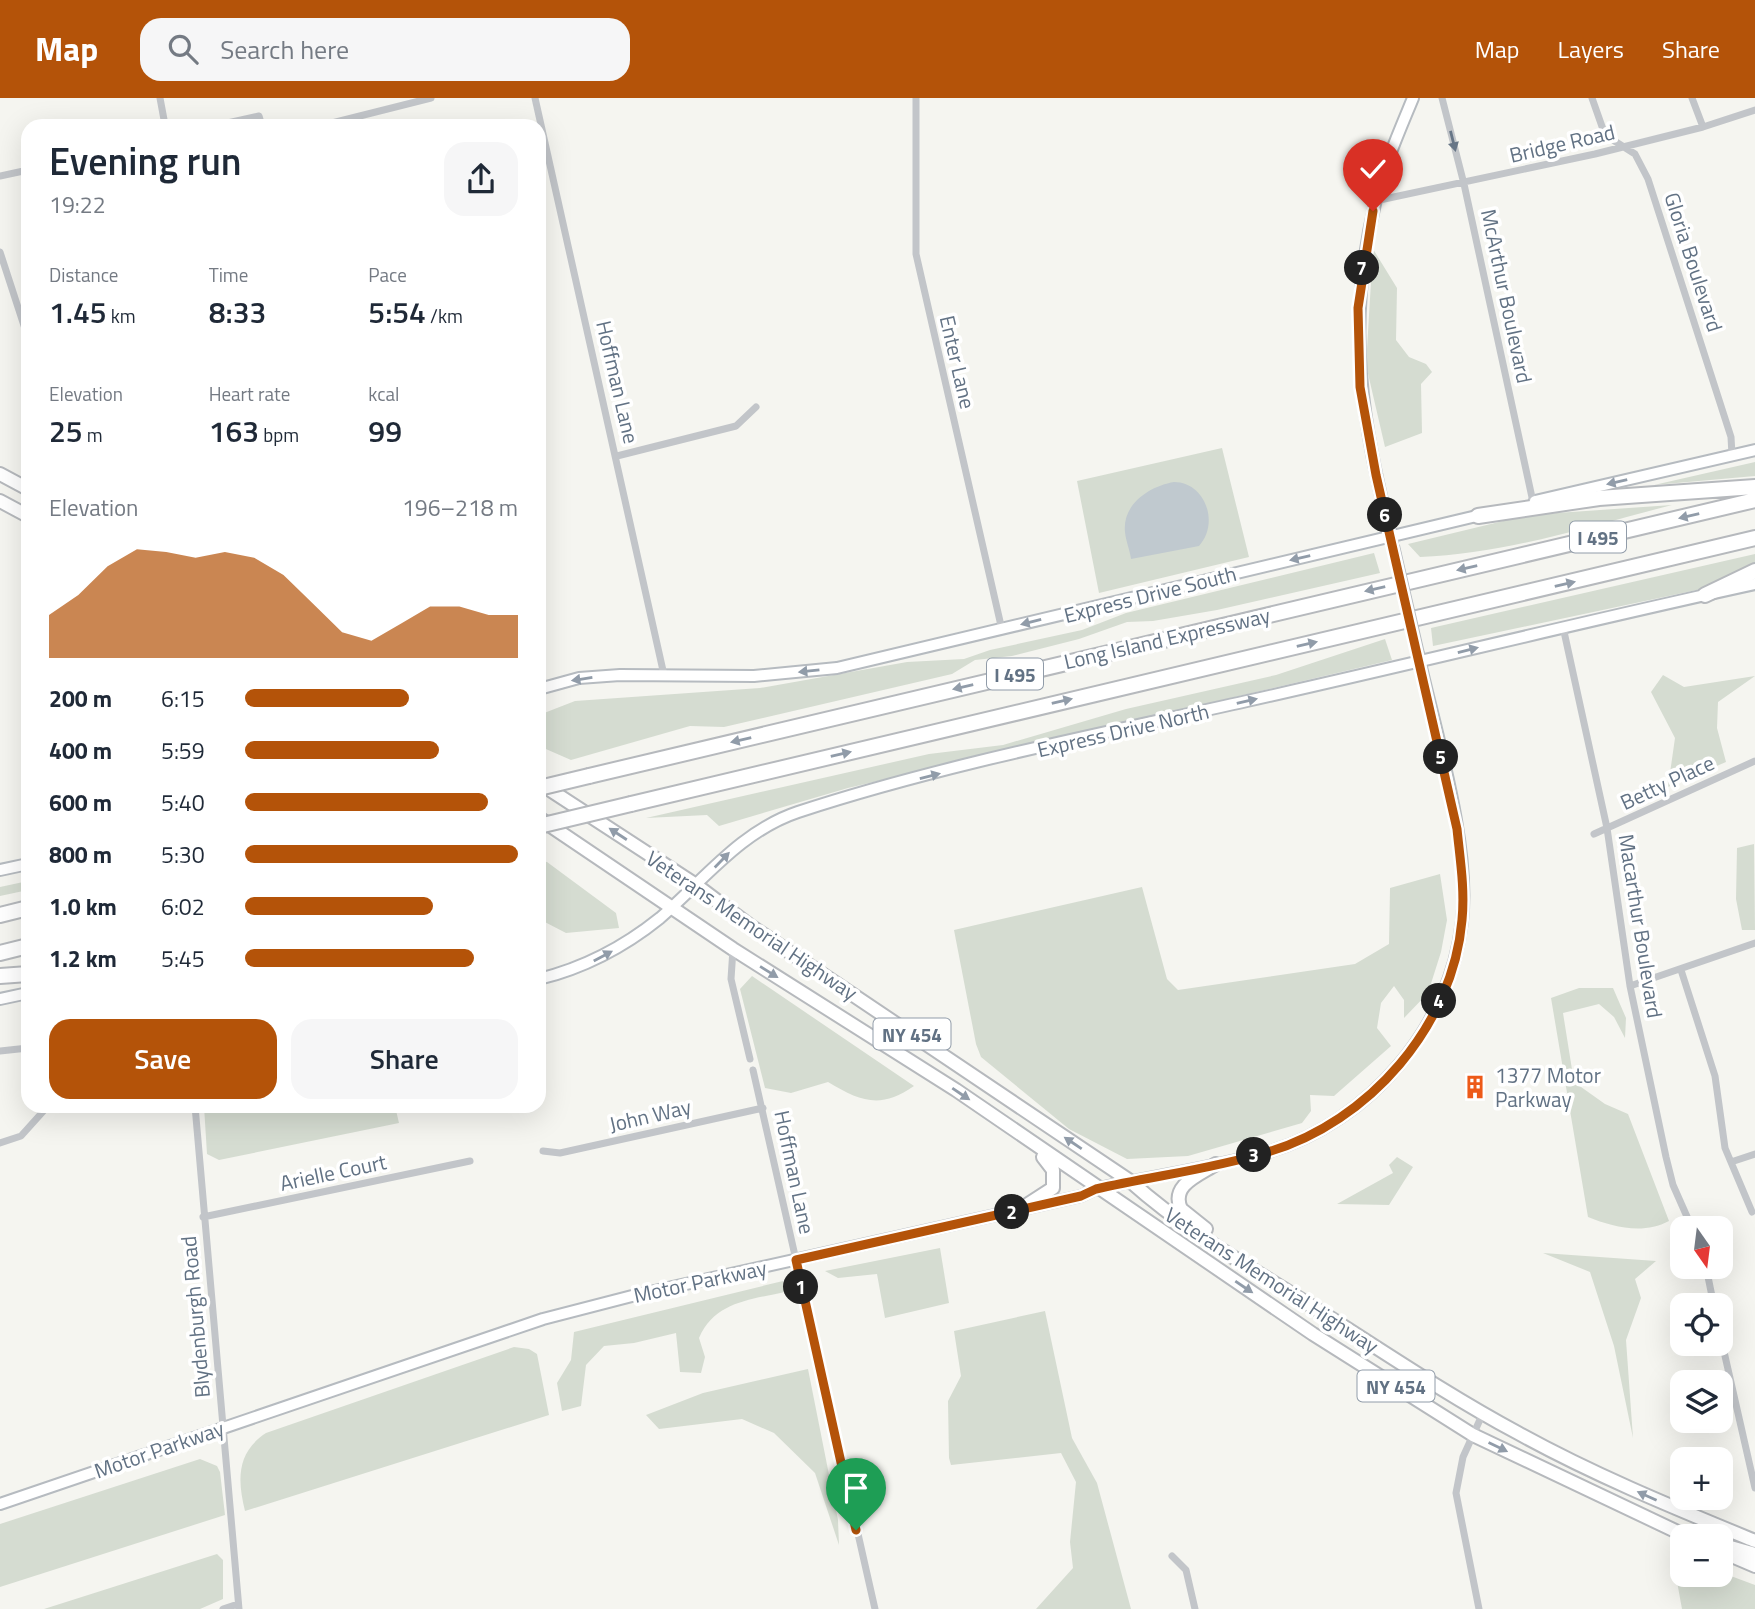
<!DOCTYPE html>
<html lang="en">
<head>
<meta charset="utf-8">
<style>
	body { margin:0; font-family:"Titillium Web",sans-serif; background:#f6f6f7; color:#1f2937; height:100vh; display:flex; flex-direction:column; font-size:26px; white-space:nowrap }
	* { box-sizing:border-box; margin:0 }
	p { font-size:23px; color:#747a83 }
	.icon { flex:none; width:38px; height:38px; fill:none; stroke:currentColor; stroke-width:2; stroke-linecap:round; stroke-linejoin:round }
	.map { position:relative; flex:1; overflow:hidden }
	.panel { position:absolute; left:21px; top:21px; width:525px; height:994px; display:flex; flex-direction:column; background:#fff; border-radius:21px; box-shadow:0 7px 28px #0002 }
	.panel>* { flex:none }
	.needle { width:46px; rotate:166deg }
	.buttons { position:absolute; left:1670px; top:1118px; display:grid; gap:14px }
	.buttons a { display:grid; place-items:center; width:63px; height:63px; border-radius:14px; background:#fff; box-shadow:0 7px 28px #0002; font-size:35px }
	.pin { position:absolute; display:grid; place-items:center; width:60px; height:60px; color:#fff; margin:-72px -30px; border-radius:50% 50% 50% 0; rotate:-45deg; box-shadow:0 0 7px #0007 }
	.pin .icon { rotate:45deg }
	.km { position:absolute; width:35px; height:35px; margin:-18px; border-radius:50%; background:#222; color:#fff; font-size:19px; line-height:35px; text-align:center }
	.round { display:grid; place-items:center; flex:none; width:74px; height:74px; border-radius:21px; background:#f6f6f7 }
	.head { display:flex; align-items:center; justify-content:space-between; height:119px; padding:0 28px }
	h1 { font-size:38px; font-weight:600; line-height:52px }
	.metrics { display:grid; grid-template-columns:repeat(3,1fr); gap:10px; height:119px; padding:7px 28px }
	.metrics div { display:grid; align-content:center }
	.metrics b { font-size:30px; font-weight:600 }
	.metrics small { font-size:19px; font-weight:400 }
	.metrics p { font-size:19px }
	.chart { height:196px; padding:14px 28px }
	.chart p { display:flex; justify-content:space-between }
	.chart svg { width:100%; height:126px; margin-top:7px; fill:#b45309; opacity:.7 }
	.button { display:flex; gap:14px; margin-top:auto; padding:14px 28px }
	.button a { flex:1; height:80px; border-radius:21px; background:#b45309; color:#fff; font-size:28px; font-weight:600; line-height:80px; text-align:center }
	.button a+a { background:#f6f6f7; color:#1f2937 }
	ul { padding:0 28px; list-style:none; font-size:23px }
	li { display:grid; grid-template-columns:112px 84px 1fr; align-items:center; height:52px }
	li i { height:18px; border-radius:9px; background:#b45309 }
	header { display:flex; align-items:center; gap:42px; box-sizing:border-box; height:98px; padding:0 35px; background:#b45309; color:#fff }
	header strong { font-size:33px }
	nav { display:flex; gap:38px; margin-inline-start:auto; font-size:24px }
	.search { width:490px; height:63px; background:#f6f6f7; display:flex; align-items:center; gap:18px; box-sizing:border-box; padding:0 24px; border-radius:21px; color:#747a83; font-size:26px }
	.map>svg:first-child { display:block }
</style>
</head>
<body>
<header>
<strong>Map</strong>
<div class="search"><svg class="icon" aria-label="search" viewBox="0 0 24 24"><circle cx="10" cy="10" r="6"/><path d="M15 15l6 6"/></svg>Search here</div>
<nav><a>Map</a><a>Layers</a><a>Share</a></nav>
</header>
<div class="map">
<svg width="1755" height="1511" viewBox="0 0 1755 1511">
	<rect width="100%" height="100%" fill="#f5f5f0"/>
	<path fill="#d5dcd1" d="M1373 151 1397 190 1396 242 1409 259 1426 266 1432 274 1421 286 1422 335 1385 349 1366 267Z
		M1222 350 1249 459 1099 495 1077 383Z
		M1755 364V378L1654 387Z
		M1672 407C1590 428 1505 456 1420 459L1408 446 1528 417Z
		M1374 455 1380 475 1217 512 1153 523 1127 524 1079 541 1012 558 975 562 952 576 724 629 690 628 571 662 539 648V617L575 603 760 590 907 564 964 561 990 552 1082 532 1126 515Z
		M1755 456V467L1706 490 1433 548 1431 530Z
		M1385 541 1392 562 848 690 719 728 707 717 646 720 929 656 1003 647 1126 611 1276 577Z
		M1663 577 1684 589 1755 578 1718 604 1717 630 1726 664 1668 689 1675 640 1651 594Z
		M1754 746 1755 832H1742L1736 801 1737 750Z
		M539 763 547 764 616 815 619 830 566 835 539 821Z
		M1440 776 1447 822 1441 854 1428 895 1404 920V902L1394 888 1381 905 1377 930 1391 948 1334 998 1310 997 1311 1013 1302 1025 1188 1058 1127 1061 1069 1031 981 959 976 946 954 832 1142 789 1167 881 1178 892 1355 866 1389 846 1390 790Z
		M28 783V792L0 798V789Z
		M752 878 914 988C881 1011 861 1004 828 984L791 995 765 990 740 891Z
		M1579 890H1613L1626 920 1625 940 1614 919 1599 906 1563 915 1574 984 1605 1006 1628 1016 1669 1123C1643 1137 1613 1129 1588 1119L1551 900Z
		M204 1008H395L399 1025 219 1062 207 1056Z
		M1397 1059 1413 1069 1389 1107 1337 1106 1393 1075 1389 1067Z
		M940 1150 949 1205 885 1220 877 1176 838 1180 825 1173Z
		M1543 1155 1656 1163 1635 1181 1641 1200 1626 1242 1633 1340 1614 1248 1590 1174Z
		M783 1183 785 1194C749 1202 715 1204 699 1240L705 1259 701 1275 680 1274 676 1235 634 1245 604 1248 586 1267 581 1308 562 1313 557 1285 571 1262 574 1234Z
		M1045 1213 1072 1340 1097 1385 1131 1511H1036L1073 1470 1070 1444 1076 1384 1061 1355 951 1367 949 1360 948 1303 961 1278 954 1233Z
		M514 1249 529 1251 537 1256 549 1317 245 1413C237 1381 237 1354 266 1335Z
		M808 1271 838 1422 839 1447 815 1375 774 1335 742 1321 659 1331 646 1317 703 1295Z
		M200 1361 217 1368 220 1374 225 1417 0 1489V1426Z
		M217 1456 223 1462V1501L200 1511H44Z
		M1672 1456 1682 1460V1477H1720V1474L1755 1487V1511H1682Z"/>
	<path fill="#c0c9cf" d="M1174 384C1205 384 1220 425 1199 448L1131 461C1130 452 1126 444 1125 434 1122 406 1150 388 1174 384Z"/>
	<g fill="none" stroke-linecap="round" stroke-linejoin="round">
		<g stroke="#b6bbc0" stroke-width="14">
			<path id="secondary" d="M1535 403 1755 352
				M1392 444C1362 324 1345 229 1375 106 1383 70 1399 34 1413 0
				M539 591 579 580 620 577 754 578 837 570 1485 416
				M0 772 28 766
				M539 881C584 870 624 849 660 820 704 782 741 733 798 714 941 667 1100 636 1247 603 1417 565 1585 523 1755 486
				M0 901 28 895
				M0 1406 543 1221 632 1198 1081 1098 1096 1091C1153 1078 1212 1070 1268 1054 1370 1024 1451 928 1462 823 1471 746 1435 633 1418 556"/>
		</g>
		<g stroke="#b6b9bd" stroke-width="16">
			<path id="trunk" d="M0 376 28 391
				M0 403 28 418
				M541 686 696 787 749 827 1130 1083C1187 1134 1254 1172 1318 1212 1384 1254 1449 1298 1518 1335 1594 1377 1675 1410 1755 1443
				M539 720 733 851 956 992 1313 1236 1473 1337 1686 1438
				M1019 1112 1053 1090V1072L1043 1059
				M1206 1131 1181 1111C1170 1087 1199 1077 1216 1066
				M1727 1448 1755 1456
				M1720 1453 1755 1468"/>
		</g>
		<g stroke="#b6b9bd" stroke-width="18">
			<path id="motorway" d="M1478 418 1599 400 1755 389
				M1705 497 1755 473
				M589 678 1755 402
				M631 706 1755 440
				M0 817 28 810
				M0 855 28 848
				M0 878 28 876"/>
		</g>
		<path stroke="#c2c5c9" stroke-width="7" d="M160 0 165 27
			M535 0 664 577
			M916 0V156L1002 532
			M1442 0 1464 86 1533 404
			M1592 0 1605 37 1635 56 1648 81 1731 339 1732 357
			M1692 0 1703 29
			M214 28 259 18 262 28
			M320 28 431 0
			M0 78 28 72
			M1375 103 1595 56 1703 29 1755 12
			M0 154 28 240
			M617 358 736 328 756 309
			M1563 529 1607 730 1630 888 1666 1059 1673 1087 1692 1130
			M1594 736 1755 663
			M733 851 731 881 750 961
			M1681 872 1715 978 1725 1050 1752 1114
			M1630 888 1755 845
			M0 953 28 950
			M753 972 875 1511
			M195 1008 239 1511
			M0 1045 21 1038 48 1008
			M543 1053 560 1055 763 1010
			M1731 1064 1755 1056
			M203 1119 470 1063
			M1706 1169 1714 1208
			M1720 1236 1755 1390
			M1172 1458 1186 1472 1195 1511
			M223 1511 238 1506
			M1479 1511 1456 1395 1463 1359 1483 1315"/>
		<use href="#secondary" stroke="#fff" stroke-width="10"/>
		<use href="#trunk" stroke="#fff" stroke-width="12"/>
		<use href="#motorway" stroke="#fff" stroke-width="14"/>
		<g stroke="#b6bbc0" stroke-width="14" stroke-linecap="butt">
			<path id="secondary-bridge" d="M1393 448 1418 556"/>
		</g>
		<g stroke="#b6b9bd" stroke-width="18" stroke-linecap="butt">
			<path id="motorway-bridge" d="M539 690 589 678
				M539 728 631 706"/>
		</g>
		<use href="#secondary-bridge" stroke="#fff" stroke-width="10"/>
		<use href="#motorway-bridge" stroke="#fff" stroke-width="14"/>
	</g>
	<defs><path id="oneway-solid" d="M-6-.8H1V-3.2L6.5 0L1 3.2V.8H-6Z" transform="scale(1.75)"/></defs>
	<use fill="#677687" href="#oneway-solid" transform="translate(1453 43) rotate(76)"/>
	<g fill="#919ca9">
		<use href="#oneway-solid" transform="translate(1617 384) rotate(167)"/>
		<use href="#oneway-solid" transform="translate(1689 418) rotate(167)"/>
		<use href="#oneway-solid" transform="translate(1300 460) rotate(167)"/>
		<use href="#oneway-solid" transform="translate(1467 470) rotate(167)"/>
		<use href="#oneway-solid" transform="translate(1565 486) rotate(-13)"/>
		<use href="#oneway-solid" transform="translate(1375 491) rotate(167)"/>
		<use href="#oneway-solid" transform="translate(1031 524) rotate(166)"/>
		<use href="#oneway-solid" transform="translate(1307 546) rotate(-13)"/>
		<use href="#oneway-solid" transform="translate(1468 552) rotate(-14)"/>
		<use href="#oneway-solid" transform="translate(809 573) rotate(174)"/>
		<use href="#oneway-solid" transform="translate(582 581) rotate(171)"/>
		<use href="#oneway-solid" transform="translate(963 589) rotate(167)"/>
		<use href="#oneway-solid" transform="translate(1062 603) rotate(-13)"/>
		<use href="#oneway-solid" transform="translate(1247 603) rotate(-13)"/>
		<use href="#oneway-solid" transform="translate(741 642) rotate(167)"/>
		<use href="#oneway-solid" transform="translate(841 656) rotate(-13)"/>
		<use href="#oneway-solid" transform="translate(930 678) rotate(-14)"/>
		<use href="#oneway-solid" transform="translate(618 736) rotate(-147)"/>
		<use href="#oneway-solid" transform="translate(722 762) rotate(-46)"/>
		<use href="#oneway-solid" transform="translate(603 858) rotate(-28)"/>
		<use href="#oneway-solid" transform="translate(769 874) rotate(32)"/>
		<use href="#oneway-solid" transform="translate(961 996) rotate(34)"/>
		<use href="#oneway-solid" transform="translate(1073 1045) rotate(-146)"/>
		<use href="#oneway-solid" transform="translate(1244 1189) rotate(34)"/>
		<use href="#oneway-solid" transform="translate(1498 1349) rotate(26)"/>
		<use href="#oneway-solid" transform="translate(1647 1398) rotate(-156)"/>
	</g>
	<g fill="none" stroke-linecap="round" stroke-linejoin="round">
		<g stroke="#fff" stroke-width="14">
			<path id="route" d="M856 1432 796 1162 1081 1098 1096 1091C1153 1078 1212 1071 1268 1054 1369 1024 1453 928 1462 822 1465 791 1460 761 1457 731L1376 377 1360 289 1358 210 1373 113"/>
		</g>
		<use href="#route" stroke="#b45309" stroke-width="9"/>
	</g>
	<defs>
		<g id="building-bare" transform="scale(1.89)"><path d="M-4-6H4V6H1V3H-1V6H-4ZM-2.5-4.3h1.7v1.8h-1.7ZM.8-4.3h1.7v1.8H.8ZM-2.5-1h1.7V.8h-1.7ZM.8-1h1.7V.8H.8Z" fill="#ed5a18" stroke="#fff" stroke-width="2.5" paint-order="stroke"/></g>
	</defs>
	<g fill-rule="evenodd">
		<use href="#building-bare" x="1475" y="989"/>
	</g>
	<g text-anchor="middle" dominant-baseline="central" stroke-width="7" stroke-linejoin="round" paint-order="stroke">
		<g fill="#fff" stroke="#919ca9" stroke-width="2">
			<rect x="1570" y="423.5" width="56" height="31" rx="5"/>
			<rect x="987" y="560.5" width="56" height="31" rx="5"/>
			<rect x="873.5" y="920.5" width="77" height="31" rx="5"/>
			<rect x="1357.5" y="1272.5" width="77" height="31" rx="5"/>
		</g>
		<g font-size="19" font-weight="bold" fill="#627284">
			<text x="1598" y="439">I 495</text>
			<text x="1015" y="576">I 495</text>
			<text x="912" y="936">NY 454</text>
			<text x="1396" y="1288">NY 454</text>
		</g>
		<g font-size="21" fill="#627284" stroke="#fff">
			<text transform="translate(1562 45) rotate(-13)">Bridge Road</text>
			<text transform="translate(1694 164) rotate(72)">Gloria Boulevard</text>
			<text transform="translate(1507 198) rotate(78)">McArthur Boulevard</text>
			<text transform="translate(958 264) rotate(77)">Enter Lane</text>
			<text transform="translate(618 284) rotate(77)">Hoffman Lane</text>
			<text transform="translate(1150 496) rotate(-14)">Express Drive South</text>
			<text transform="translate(1167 540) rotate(-13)">Long Island Expressway</text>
			<text transform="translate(1123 632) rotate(-13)">Express Drive North</text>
			<text transform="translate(1667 684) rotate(-25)">Betty Place</text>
			<text transform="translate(752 827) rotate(34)">Veterans Memorial Highway</text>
			<text transform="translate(1641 828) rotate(81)">Macarthur Boulevard</text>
			<text transform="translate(650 1017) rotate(-13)">John Way</text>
			<text transform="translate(333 1074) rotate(-12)">Arielle Court</text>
			<text transform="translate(795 1074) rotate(78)">Hoffman Lane</text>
			<text transform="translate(1272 1182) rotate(33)">Veterans Memorial Highway</text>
			<text transform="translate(700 1183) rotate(-12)">Motor Parkway</text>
			<text transform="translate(195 1219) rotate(-95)">Blydenburgh Road</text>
			<text transform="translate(159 1351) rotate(-19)">Motor Parkway</text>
		</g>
		<g font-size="21" fill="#627284" stroke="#fff" text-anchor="start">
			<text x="1495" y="977">1377 Motor<tspan x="1495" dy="24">Parkway</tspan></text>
		</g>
	</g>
</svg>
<div class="buttons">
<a><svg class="needle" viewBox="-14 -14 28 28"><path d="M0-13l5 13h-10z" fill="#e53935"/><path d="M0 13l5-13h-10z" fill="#747a83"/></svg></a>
<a><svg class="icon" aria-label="locate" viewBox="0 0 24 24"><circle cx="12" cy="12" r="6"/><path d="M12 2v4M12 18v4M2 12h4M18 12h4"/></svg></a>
<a><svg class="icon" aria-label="layers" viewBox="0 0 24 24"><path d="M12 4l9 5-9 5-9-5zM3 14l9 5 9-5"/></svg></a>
<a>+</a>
<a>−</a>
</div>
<div class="pin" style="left:856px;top:1432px;background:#1e9e55"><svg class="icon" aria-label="arrive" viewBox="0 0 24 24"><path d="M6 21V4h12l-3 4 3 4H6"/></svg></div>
<div class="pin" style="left:1373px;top:113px;background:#d93025"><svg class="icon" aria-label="check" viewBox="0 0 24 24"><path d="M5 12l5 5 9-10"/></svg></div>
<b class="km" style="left:801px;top:1189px">1</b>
<b class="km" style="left:1012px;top:1114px">2</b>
<b class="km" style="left:1254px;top:1057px">3</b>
<b class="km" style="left:1439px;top:903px">4</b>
<b class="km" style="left:1441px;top:659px">5</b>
<b class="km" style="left:1385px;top:417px">6</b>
<b class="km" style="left:1362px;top:170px">7</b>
<section class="panel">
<div class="head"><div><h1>Evening run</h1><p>19:22</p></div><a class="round"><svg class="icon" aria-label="share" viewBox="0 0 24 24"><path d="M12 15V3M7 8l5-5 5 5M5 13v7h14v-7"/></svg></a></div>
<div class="metrics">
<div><p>Distance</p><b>1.45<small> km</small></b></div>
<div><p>Time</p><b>8:33</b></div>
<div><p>Pace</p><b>5:54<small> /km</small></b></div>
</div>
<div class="metrics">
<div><p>Elevation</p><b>25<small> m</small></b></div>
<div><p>Heart rate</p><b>163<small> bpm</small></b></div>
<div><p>kcal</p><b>99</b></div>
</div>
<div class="chart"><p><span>Elevation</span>196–218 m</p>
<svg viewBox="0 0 160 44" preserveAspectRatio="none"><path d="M0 44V29L10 22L20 12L30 6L40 7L50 9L60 7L70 9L80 15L90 25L100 35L110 38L120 32L130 26L140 26L150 29L160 29V44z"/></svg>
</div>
<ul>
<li><b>200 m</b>6:15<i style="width:60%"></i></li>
<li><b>400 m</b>5:59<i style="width:71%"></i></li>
<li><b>600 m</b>5:40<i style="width:89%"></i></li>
<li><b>800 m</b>5:30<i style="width:100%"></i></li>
<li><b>1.0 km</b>6:02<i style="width:69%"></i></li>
<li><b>1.2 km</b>5:45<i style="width:84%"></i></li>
</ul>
<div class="button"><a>Save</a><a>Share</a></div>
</section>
</div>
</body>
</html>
